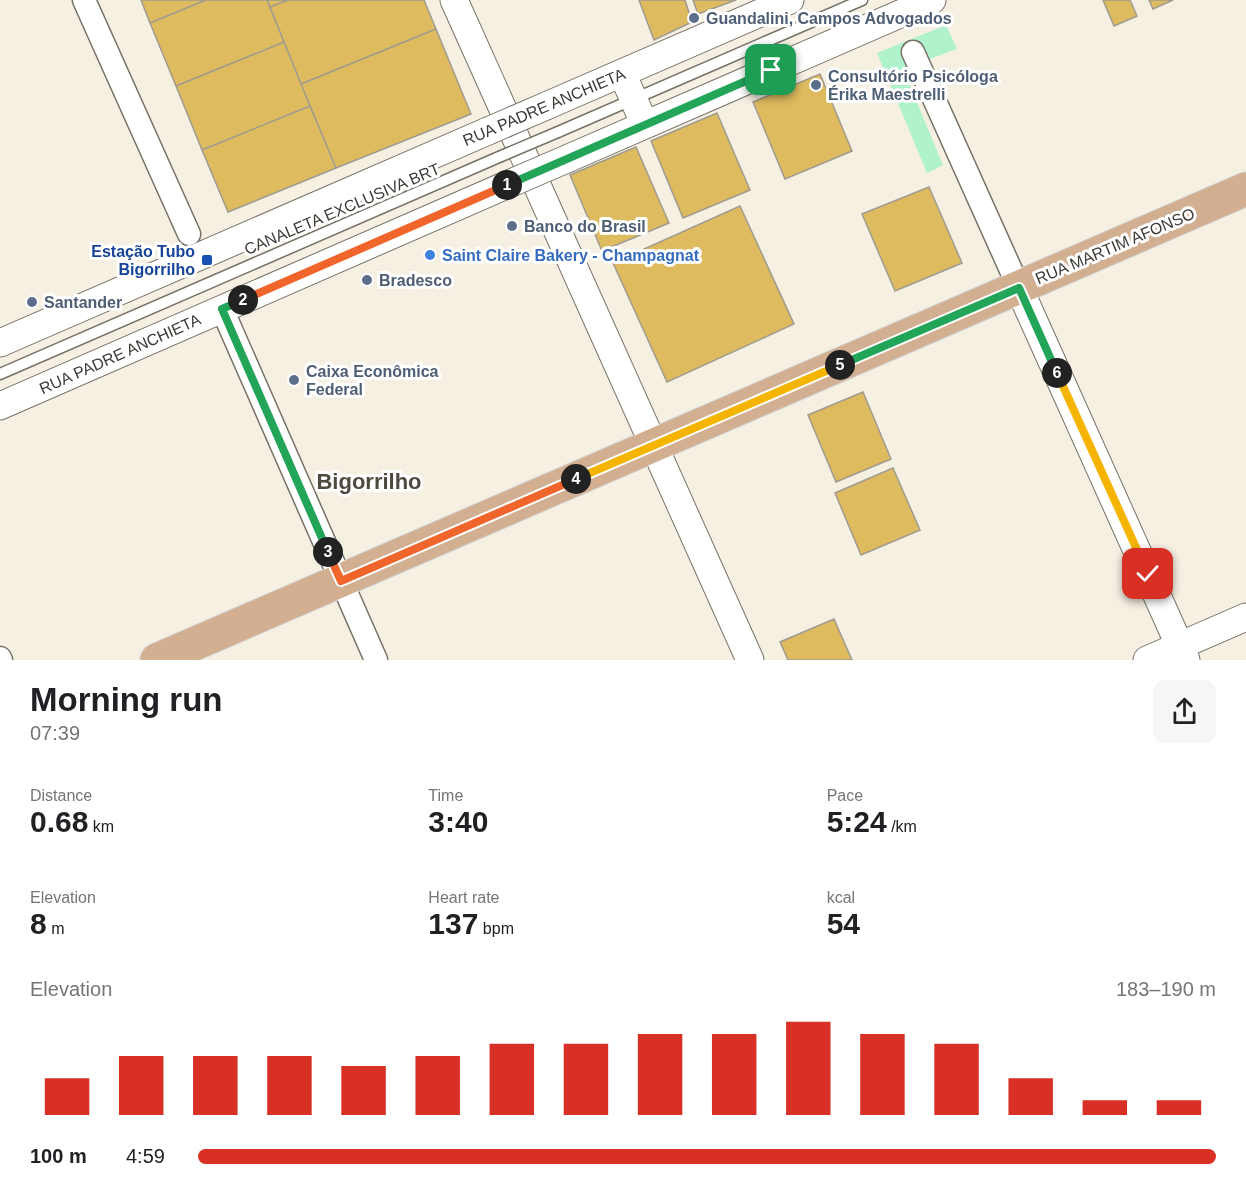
<!DOCTYPE html>
<html lang="en">
<head>
<meta charset="utf-8">
<style>
	body { margin:0; font-family:Arial,sans-serif; background:#f6f6f6; color:#202124; height:100vh; display:flex; flex-direction:column; font-size:22px; white-space:nowrap }
	* { box-sizing:border-box; margin:0 }
	p { font-size:20px; color:#757577 }
	.icon { flex:none; width:33px; height:33px; fill:none; stroke:currentColor; stroke-width:2; stroke-linecap:round; stroke-linejoin:round }
	.map { position:relative; height:660px; overflow:hidden }
	.panel { display:flex; flex-direction:column; background:#fff; flex:1 }
	.panel>* { flex:none }
	.pin { position:absolute; display:grid; place-items:center; width:51px; height:51px; color:#fff; margin:-26px; border-radius:12px; box-shadow:0 3px 9px #0006 }
	.km { position:absolute; width:30px; height:30px; margin:-15px; border-radius:50%; background:#222; color:#fff; font-size:16px; line-height:30px; text-align:center }
	.round { display:grid; place-items:center; flex:none; width:63px; height:63px; border-radius:12px; background:#f6f6f6 }
	.summary { display:flex; align-items:center; justify-content:space-between; height:102px; padding:0 30px }
	h1 { font-size:33px; font-weight:700; line-height:45px }
	.stats { display:grid; grid-template-columns:repeat(3,1fr); gap:9px; height:102px; padding:6px 30px }
	.stats div { display:grid; align-content:center }
	.stats b { font-size:30px; font-weight:700 }
	.stats small { font-size:16px; font-weight:400 }
	.stats p { font-size:16px }
	.chart { height:168px; padding:12px 30px }
	.chart p { display:flex; justify-content:space-between }
	.chart svg { width:100%; height:108px; margin-top:6px; stroke:#d93025; stroke-width:6 }
	ul { padding:0 30px; list-style:none; font-size:20px }
	li { display:grid; grid-template-columns:96px 72px 1fr; align-items:center; height:45px }
	li i { height:15px; border-radius:8px; background:#d93025 }
	.map>svg:first-child { display:block }
</style>
</head>
<body>
<div class="map">
<svg width="1246" height="660" viewBox="0 0 1246 660">
	<rect width="100%" height="100%" fill="#f6f0e3"/>
	<path fill="#b0f2cb" d="M946 25 957 49 903 69 943 165 927 173 877 53Z"/>
	<path fill="#debb5f" stroke="#a09b8f" stroke-width="1.5" d="M141 0H206L150 23Z
		M206 0H267L284 42 176 86 150 23Z
		M267 0H288L270 7Z
		M288 0H424L436 29 301 84 270 7Z
		M639 0H685L692 22 654 40Z
		M693 0H736L698 14Z
		M1103 0H1130L1137 16 1114 26Z
		M1149 0H1173L1153 9Z
		M436 29 471 114 336 168 301 84Z
		M284 42 310 106 202 150 176 86Z
		M820 74 852 151 785 179 753 102Z
		M310 106 336 168 228 212 202 150Z
		M717 113 750 190 683 218 651 141Z
		M636 147 669 223 602 251 570 175Z
		M929 187 962 263 895 291 862 214Z
		M740 206 794 324 667 382 613 263Z
		M863 392 891 459 836 482 808 415Z
		M893 468 920 530 861 555 835 493Z
		M834 619 852 660H788L780 642Z"/>
	<g fill="none" stroke-linecap="round" stroke-linejoin="round">
		<g stroke="#767266" stroke-width="13">
			<path id="service" d="M558 132 862 0
				M0 374 499 157"/>
		</g>
		<g stroke="#767266" stroke-width="25">
			<path id="minor" d="M84 0 189 234
				M913 52 1019 288
				M222 309 376 660
				M0 658 1 660"/>
		</g>
		<g stroke="#767266" stroke-width="29">
			<path id="tertiary" d="M454 0 750 660
				M622 73 645 125
				M546 106 790 0
				M569 158 932 0
				M1019 288 1186 660
				M0 343 488 131
				M0 406 511 183
				M1147 660 1246 617"/>
		</g>
		<g stroke="#d0d0cf" stroke-width="35">
			<path id="primary" d="M157 660 1246 189"/>
		</g>
		<use href="#service" stroke="#fff" stroke-width="10"/>
		<use href="#minor" stroke="#fff" stroke-width="22"/>
		<use href="#tertiary" stroke="#fff" stroke-width="27"/>
		<use href="#primary" stroke="#d3af92" stroke-width="33"/>
		<g stroke="#767266" stroke-width="13" stroke-linecap="butt">
			<path id="service-bridge" d="M499 157 558 132"/>
		</g>
		<g stroke="#767266" stroke-width="29" stroke-linecap="butt">
			<path id="tertiary-bridge" d="M488 131 546 106
				M511 183 569 158"/>
		</g>
		<use href="#service-bridge" stroke="#fff" stroke-width="10"/>
		<use href="#tertiary-bridge" stroke="#fff" stroke-width="27"/>
	</g>
	<g fill="none" stroke-linecap="round" stroke-linejoin="round">
		<g stroke="#fff" stroke-width="12">
			<path id="split-1" d="M507 185 771 70"/>
		</g>
		<g stroke="#fff" stroke-width="12">
			<path id="split-2" d="M243 300 507 185"/>
		</g>
		<g stroke="#fff" stroke-width="12">
			<path id="split-3" d="M243 300 222 309 328 552"/>
		</g>
		<g stroke="#fff" stroke-width="12">
			<path id="split-4" d="M328 552 341 581 576 479"/>
		</g>
		<g stroke="#fff" stroke-width="12">
			<path id="split-5" d="M576 479 840 365"/>
		</g>
		<g stroke="#fff" stroke-width="12">
			<path id="split-6" d="M840 365 1019 288 1057 373"/>
		</g>
		<g stroke="#fff" stroke-width="12">
			<path id="split-7" d="M1057 373 1148 574"/>
		</g>
		<use href="#split-1" stroke="#22a559" stroke-width="8"/>
		<use href="#split-2" stroke="#f0652b" stroke-width="8"/>
		<use href="#split-3" stroke="#22a559" stroke-width="8"/>
		<use href="#split-4" stroke="#f0652b" stroke-width="8"/>
		<use href="#split-5" stroke="#f5b400" stroke-width="8"/>
		<use href="#split-6" stroke="#22a559" stroke-width="8"/>
		<use href="#split-7" stroke="#f5b400" stroke-width="8"/>
	</g>
	<g fill="#5c6f8a" stroke="#fff" stroke-width="2">
		<circle cx="694" cy="18" r="6"/>
		<circle cx="816" cy="85" r="6"/>
		<circle cx="512" cy="226" r="6"/>
		<circle cx="367" cy="280" r="6"/>
		<circle cx="32" cy="302" r="6"/>
		<circle cx="294" cy="380" r="6"/>
	</g>
	<circle fill="#3f7fe0" stroke="#fff" stroke-width="2" cx="430" cy="255" r="6"/>
	<rect fill="#1a4fb4" stroke="#fff" stroke-width="2" x="201" y="254" width="12" height="12" rx="3"/>
	<g text-anchor="middle" dominant-baseline="central" stroke-width="6" stroke-linejoin="round" paint-order="stroke">
		<g font-size="16" font-weight="bold" fill="#4e5e75" stroke="#fff" text-anchor="start">
			<text x="706" y="18">Guandalini, Campos Advogados</text>
			<text x="828" y="76">Consultório Psicóloga<tspan x="828" dy="18">Érika Maestrelli</tspan></text>
			<text x="524" y="226">Banco do Brasil</text>
			<text x="379" y="280">Bradesco</text>
			<text x="44" y="302">Santander</text>
			<text x="306" y="371">Caixa Econômica<tspan x="306" dy="18">Federal</tspan></text>
		</g>
		<g font-size="16" fill="#3d3b36" stroke="#fff">
			<text transform="translate(544 107) rotate(-23)">RUA PADRE ANCHIETA</text>
			<text transform="translate(342 209) rotate(-23)">CANALETA EXCLUSIVA BRT</text>
			<text transform="translate(1115 246) rotate(-23)">RUA MARTIM AFONSO</text>
			<text transform="translate(120 354) rotate(-24)">RUA PADRE ANCHIETA</text>
		</g>
		<g font-size="16" font-weight="bold" fill="#164399" stroke="#fff" text-anchor="end">
			<text x="195" y="251">Estação Tubo<tspan x="195" dy="18">Bigorrilho</tspan></text>
		</g>
		<g font-size="16" font-weight="bold" fill="#366cbe" stroke="#fff" text-anchor="start">
			<text x="442" y="255">Saint Claire Bakery - Champagnat</text>
		</g>
		<g font-size="22" font-weight="bold" fill="#4e4a3f" stroke="#fff">
			<text x="369" y="481">Bigorrilho</text>
		</g>
	</g>
</svg>
<div class="pin" style="left:771px;top:70px;background:#1e9e55"><svg class="icon" aria-label="arrive" viewBox="0 0 24 24"><path d="M6 21V4h12l-3 4 3 4H6"/></svg></div>
<div class="pin" style="left:1148px;top:574px;background:#d93025"><svg class="icon" aria-label="check" viewBox="0 0 24 24"><path d="M5 12l5 5 9-10"/></svg></div>
<b class="km" style="left:507px;top:185px">1</b>
<b class="km" style="left:243px;top:300px">2</b>
<b class="km" style="left:328px;top:552px">3</b>
<b class="km" style="left:576px;top:479px">4</b>
<b class="km" style="left:840px;top:365px">5</b>
<b class="km" style="left:1057px;top:373px">6</b>
</div>
<section class="panel">
<div class="summary"><div><h1>Morning run</h1><p>07:39</p></div><a class="round"><svg class="icon" aria-label="share" viewBox="0 0 24 24"><path d="M12 15V3M7 8l5-5 5 5M5 13v7h14v-7"/></svg></a></div>
<div class="stats">
<div><p>Distance</p><b>0.68<small> km</small></b></div>
<div><p>Time</p><b>3:40</b></div>
<div><p>Pace</p><b>5:24<small> /km</small></b></div>
</div>
<div class="stats">
<div><p>Elevation</p><b>8<small> m</small></b></div>
<div><p>Heart rate</p><b>137<small> bpm</small></b></div>
<div><p>kcal</p><b>54</b></div>
</div>
<div class="chart"><p><span>Elevation</span>183–190 m</p>
<svg viewBox="0 0 160 44" preserveAspectRatio="none"><path d="M5 44V29M15 44V20M25 44V20M35 44V20M45 44V24M55 44V20M65 44V15M75 44V15M85 44V11M95 44V11M105 44V6M115 44V11M125 44V15M135 44V29M145 44V38M155 44V38"/></svg>
</div>
<ul>
<li><b>100 m</b>4:59<i style="width:100%"></i></li>
</ul>
</section>
</body>
</html>
